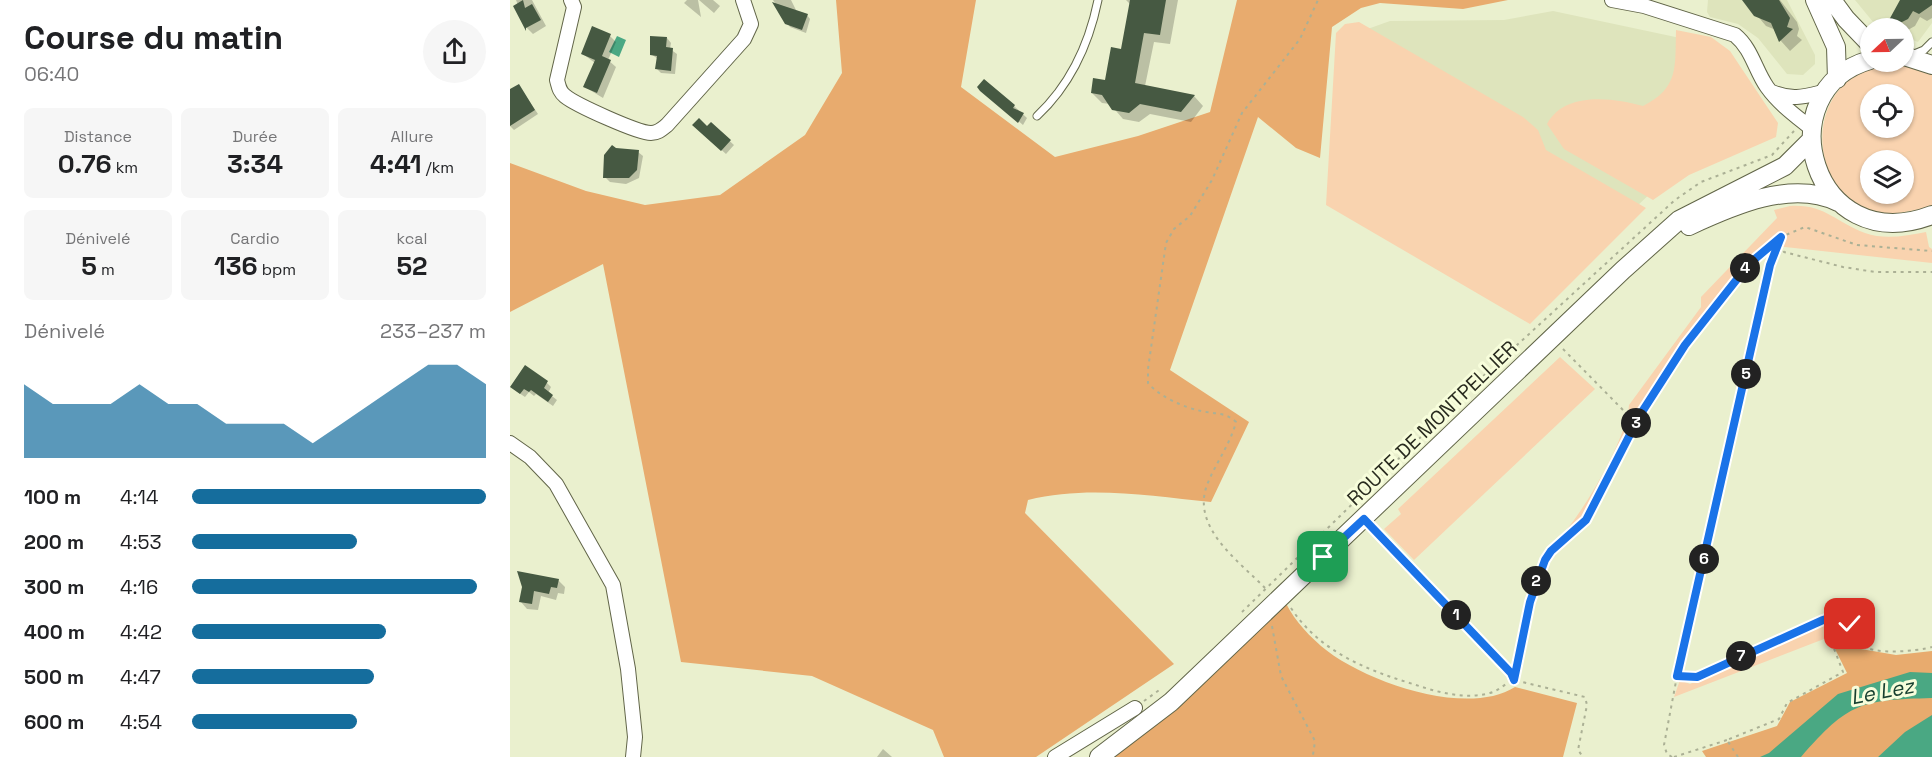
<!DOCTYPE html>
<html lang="fr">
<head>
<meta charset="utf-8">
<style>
	body { margin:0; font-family:"Space Grotesk",sans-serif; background:#f6f6f6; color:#202124; height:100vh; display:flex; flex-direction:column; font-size:22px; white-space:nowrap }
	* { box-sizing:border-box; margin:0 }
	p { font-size:20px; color:#757577 }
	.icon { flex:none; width:33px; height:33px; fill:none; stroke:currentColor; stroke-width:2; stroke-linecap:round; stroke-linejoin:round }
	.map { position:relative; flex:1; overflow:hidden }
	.sheet { display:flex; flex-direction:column; background:#fff; width:510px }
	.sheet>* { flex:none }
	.needle { width:39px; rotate:248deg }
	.fabs { position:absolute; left:1350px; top:18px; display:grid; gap:12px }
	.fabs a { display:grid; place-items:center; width:54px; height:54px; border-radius:50%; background:#fff; box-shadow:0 2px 4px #0004; font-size:30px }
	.pin { position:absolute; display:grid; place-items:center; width:51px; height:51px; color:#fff; margin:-26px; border-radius:12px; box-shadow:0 3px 9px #0006 }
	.km { position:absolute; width:30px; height:30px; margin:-15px; border-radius:50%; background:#222; color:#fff; font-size:16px; line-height:30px; text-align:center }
	.round { display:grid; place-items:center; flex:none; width:63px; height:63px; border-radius:32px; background:#f6f6f6 }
	.headline { display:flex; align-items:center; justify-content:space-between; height:102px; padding:0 24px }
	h1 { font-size:33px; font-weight:700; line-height:45px }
	.figures { display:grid; grid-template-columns:repeat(3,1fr); gap:9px; height:102px; padding:6px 24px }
	.figures div { display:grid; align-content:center; border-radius:9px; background:#f6f6f6; text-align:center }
	.figures b { font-size:26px; font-weight:700 }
	.figures small { font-size:16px; font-weight:400 }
	.figures p { font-size:16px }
	.chart { height:168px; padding:12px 24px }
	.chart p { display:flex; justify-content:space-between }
	.chart svg { width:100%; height:108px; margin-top:6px; fill:#156d9d; opacity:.7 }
	ul { padding:0 24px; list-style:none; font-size:20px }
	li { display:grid; grid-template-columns:96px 72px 1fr; align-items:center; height:45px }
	li i { height:15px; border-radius:8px; background:#156d9d }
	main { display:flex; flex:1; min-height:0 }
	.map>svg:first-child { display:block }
</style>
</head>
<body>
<main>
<section class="sheet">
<div class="headline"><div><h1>Course du matin</h1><p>06:40</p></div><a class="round"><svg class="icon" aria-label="share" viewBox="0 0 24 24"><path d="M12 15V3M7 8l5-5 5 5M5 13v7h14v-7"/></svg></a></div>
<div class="figures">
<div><p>Distance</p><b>0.76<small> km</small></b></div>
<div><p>Durée</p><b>3:34</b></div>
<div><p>Allure</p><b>4:41<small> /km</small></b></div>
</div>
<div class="figures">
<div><p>Dénivelé</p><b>5<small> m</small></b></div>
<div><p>Cardio</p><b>136<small> bpm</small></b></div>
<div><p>kcal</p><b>52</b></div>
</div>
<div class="chart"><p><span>Dénivelé</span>233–237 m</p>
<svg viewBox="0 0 160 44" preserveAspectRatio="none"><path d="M0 44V14L10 22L20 22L30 22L40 14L50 22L60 22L70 30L80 30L90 30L100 38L110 30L120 22L130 14L140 6L150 6L160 14V44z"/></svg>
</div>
<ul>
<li><b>100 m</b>4:14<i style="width:100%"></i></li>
<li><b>200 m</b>4:53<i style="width:56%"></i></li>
<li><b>300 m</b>4:16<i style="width:97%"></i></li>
<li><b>400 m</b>4:42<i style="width:66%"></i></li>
<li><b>500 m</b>4:47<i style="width:62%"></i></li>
<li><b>600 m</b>4:54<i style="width:56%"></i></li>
</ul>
</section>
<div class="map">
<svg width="1422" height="757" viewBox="0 0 1422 757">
	<rect width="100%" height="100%" fill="#eaf0ce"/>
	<path fill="#dee4bc" d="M1198 0H1277L1305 55V64L1293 75 1277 74 1248 38 1228 24 1200 17 1197 12Z
		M1345 0H1422V23L1408 42 1394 37V28H1368Z
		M1043 11 1189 42 1143 191 1016 310 838 36 880 21 994 20Z"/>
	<path fill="#f9d3af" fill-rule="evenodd" d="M849 22 1013 117 1028 130 1036 150 1136 208 1020 324 816 205 826 33 835 24Z
		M1166 30 1201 37 1220 51 1268 123 1266 137 1179 175 1143 200 1054 149 1037 124C1055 91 1103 98 1133 106 1169 88 1165 67 1166 30Z
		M1390 64 1422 74V205C1414 209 1404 210 1395 212 1297 233 1275 65 1390 64ZM1360 94H1394V128H1360ZM1360 160H1394V194H1360Z
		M1280 206C1315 204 1325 222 1355 233 1374 240 1396 236 1416 232L1419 247 1422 249V263L1275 247H1251L1178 339 1132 408 1073 522 1059 533 1057 529C1078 504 1117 437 1119 405L1191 307V297L1267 218 1264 210Z
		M1050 357 1085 389 904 560 874 529 891 514 888 509Z
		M1324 620 1319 637 1164 697 1170 680 1180 684 1289 633Z"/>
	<path fill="#e8ab6e" d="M326 0H466L451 87 545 157 628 136 700 112 727 0H998L953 9 870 3 851 8 822 27 810 158 786 148 748 117 660 370 739 422 701 502C640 496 578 485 518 500L515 513 664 664 526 757H434L423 730 302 676 171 662 93 264 0 312V163L76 191 135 205 210 195 295 135 332 73Z
		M772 595C781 616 794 631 811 646 852 681 956 718 1005 687L1067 703 1053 757H589Z
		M1324 620 1338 625 1351 649 1386 655 1422 651V757H1196L1192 751 1267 726 1280 702 1337 673 1319 637Z"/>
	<path fill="#4aa883" d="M107 36 116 40 109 57 99 52Z
		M1400 672 1422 673V698C1351 700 1339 702 1291 757H1250L1259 753 1328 694Z
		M1422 715V757H1368L1395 732Z"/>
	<path fill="#0003" d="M6 0H22L36 26 23 34 16 27Z
		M177 0H188L191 17 174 3Z
		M189 0H203L210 6 204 13Z
		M263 0H281L287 12 297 15 300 19 296 33 280 27Z
		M616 0H668L660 44 644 42 635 86 684 96 693 106 681 122 640 114 629 122 613 119 600 104 592 103 582 93 596 82 612 50 621 5Z
		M1234 0H1270L1287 22 1289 29 1287 36 1292 40 1280 51 1271 41 1266 30 1256 26Z
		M1392 0H1422V18L1417 21 1410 17 1405 26 1396 31 1388 27 1381 19Z
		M100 36 106 42 98 60 106 67 93 98 75 87 85 63 73 54Z
		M157 38 161 43 160 49 167 54 165 74 151 73 147 69 148 59 141 54Z
		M9 86 28 114 4 130 0 126V98Z
		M469 87 504 106 517 118 513 125Z
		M201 124 224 145 216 154 184 125 197 128Z
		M105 150 128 152 133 156 129 178 116 184 100 182 95 177Z
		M37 383 41 387 38 393 47 400 43 406 26 394 24 396 19 392 15 397 6 391Z
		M48 580 55 587 54 594 48 593 46 600 31 596 28 610 17 609 11 602 14 587Z
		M373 749 382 757H367Z"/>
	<path fill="#465942" d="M13 0 15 8 22 4 31 20 16 28V31L3 6Z
		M620 0H656L650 35 634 33 625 83 685 95 671 112 630 104 619 113 602 110 592 95 581 93 583 78 595 80 601 47 611 49Z
		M1232 0H1269L1280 18 1277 27 1283 29 1269 42 1261 23 1244 16Z
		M1390 0H1422V5L1409 14 1403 11 1398 19 1388 24 1379 20Z
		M262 2 298 14 292 30 275 24Z
		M82 26 101 34 92 56 101 60 87 93 73 87 85 60 71 54Z
		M140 36 157 37 156 47 163 48 161 71 145 69 147 56 140 55Z
		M474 79 505 105 503 108 514 113 508 123 470 91 467 87Z
		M9 84 25 110 0 126V89Z
		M189 118 197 126 201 122 221 140 211 151 182 125Z
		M102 145 106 148 129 150 127 170 119 178H93L94 155Z
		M15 365 38 381 34 388 43 395 38 402 21 390 19 392 14 389 10 394 0 387Z
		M7 571 49 579 47 588 41 587 39 594 24 591 22 604 9 602 12 587Z"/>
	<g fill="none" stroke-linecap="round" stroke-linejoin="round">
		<g stroke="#616548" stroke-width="9">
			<path id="lane" d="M1402 55 1414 50 1422 42
				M527 116C560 85 579 44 588 0"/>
		</g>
		<g stroke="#616548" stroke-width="16">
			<path id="street" d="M61 0 64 7 47 80C49 87 49 91 55 96 66 105 128 133 141 133 148 133 152 129 157 125L234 39 241 24 233 0
				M1102 0 1134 6 1225 35C1242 49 1245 70 1257 87 1269 104 1286 116 1302 129
				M1262 92C1283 101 1296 96 1317 91
				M0 443 20 457 46 484 103 585 118 669 125 737 123 757
				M545 757 625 708"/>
		</g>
		<g stroke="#616548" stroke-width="20">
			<path id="secondary" d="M1305 0 1326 47 1327 79
				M1322 0 1336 19 1360 44
				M1394 56 1422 65
				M1360 60C1255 90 1302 261 1422 215
				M1179 226C1222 206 1282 179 1328 202
				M589 757 661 702 1113 270 1169 220 1275 166 1301 140"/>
		</g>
		<path stroke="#abb095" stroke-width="2" stroke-dasharray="3 4.5" stroke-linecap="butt" d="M1269 245 1274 252 1333 267 1365 272H1422
			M1053 349 1115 412
			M863 529 1003 677
			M755 588C729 561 681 528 697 485 705 464 720 445 726 422 716 412 704 414 691 411 673 407 650 397 638 383V369L656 243 664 229 680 216 702 180 732 113 790 39 808 0
			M781 608C809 651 856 670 903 684 927 692 954 700 980 693 989 691 995 683 1004 680L1075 697 1077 705 1068 750 1073 757
			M732 612 969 380 1165 200 1191 182 1262 155 1284 131
			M762 626 771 676 805 741 803 755
			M1167 676 1260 265 1271 237 1295 227 1347 245 1422 251
			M1004 680 1020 602 1035 560 1041 551 1076 521 1130 415 1175 345 1239 264 1271 237
			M634 701 652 688
			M1162 757 1157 754 1154 745 1167 676 1187 677 1313 620 1322 617 1336 619C1342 627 1345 637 1351 644 1362 656 1408 651 1422 647
			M1164 757 1217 740
			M1228 757 1217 740 1269 719 1277 703 1333 672 1313 620"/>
		<use href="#lane" stroke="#fff" stroke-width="7"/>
		<use href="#street" stroke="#fff" stroke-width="14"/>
		<use href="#secondary" stroke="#fff" stroke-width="18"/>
	</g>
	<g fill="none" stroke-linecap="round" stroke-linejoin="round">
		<g stroke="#fff" stroke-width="12">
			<path id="route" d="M813 557 854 519 1001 673 1004 680 1020 602 1035 560 1041 551 1076 520 1130 415 1175 345 1239 264 1271 237 1260 265 1167 676 1187 677 1313 620 1322 617 1336 619 1340 624"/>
		</g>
		<use href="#route" stroke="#1a73e8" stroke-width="8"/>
	</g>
	<g text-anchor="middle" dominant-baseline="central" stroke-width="6" stroke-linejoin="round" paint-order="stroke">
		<g font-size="20" fill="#292b1f" stroke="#f7fddb">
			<text transform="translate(922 423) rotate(-44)">ROUTE DE MONTPELLIER</text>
		</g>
		<g font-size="21" font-style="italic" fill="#163f2f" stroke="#f7fddb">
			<text transform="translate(1372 691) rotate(-11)">Le Lez</text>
		</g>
	</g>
</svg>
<div class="fabs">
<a><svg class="needle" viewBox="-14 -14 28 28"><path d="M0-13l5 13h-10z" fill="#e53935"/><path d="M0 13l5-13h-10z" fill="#757577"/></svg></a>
<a><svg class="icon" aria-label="locate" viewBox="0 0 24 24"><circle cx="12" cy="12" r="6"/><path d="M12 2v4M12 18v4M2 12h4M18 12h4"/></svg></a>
<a><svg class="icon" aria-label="layers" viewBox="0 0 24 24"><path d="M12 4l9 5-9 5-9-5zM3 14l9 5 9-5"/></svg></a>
</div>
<div class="pin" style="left:813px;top:557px;background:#1e9e55"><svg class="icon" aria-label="arrive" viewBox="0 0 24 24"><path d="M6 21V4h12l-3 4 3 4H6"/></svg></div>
<div class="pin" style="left:1340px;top:624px;background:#d93025"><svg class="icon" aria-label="check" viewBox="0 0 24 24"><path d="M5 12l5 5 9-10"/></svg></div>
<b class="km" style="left:946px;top:615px">1</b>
<b class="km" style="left:1026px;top:581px">2</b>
<b class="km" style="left:1126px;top:423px">3</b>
<b class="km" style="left:1235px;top:268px">4</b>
<b class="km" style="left:1236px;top:374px">5</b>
<b class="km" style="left:1194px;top:559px">6</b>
<b class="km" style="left:1231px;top:656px">7</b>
</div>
</main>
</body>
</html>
